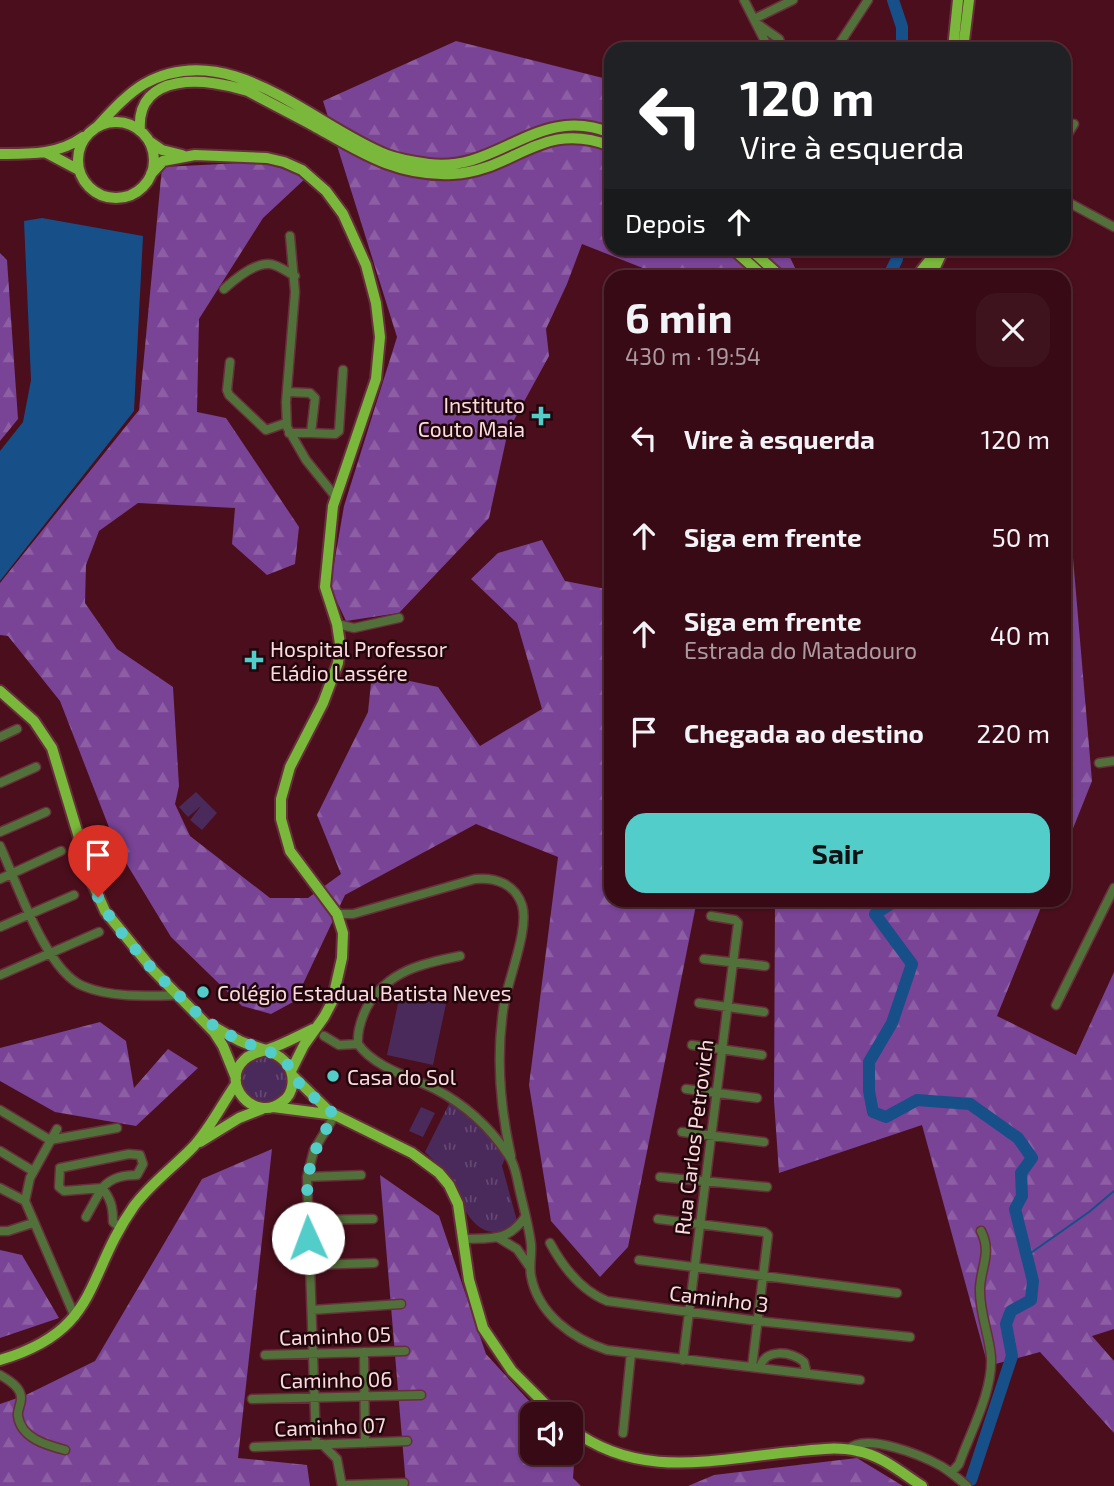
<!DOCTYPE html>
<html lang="pt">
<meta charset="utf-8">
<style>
body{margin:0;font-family:"Exo 2",sans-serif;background:#3f131e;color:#f1f3f6;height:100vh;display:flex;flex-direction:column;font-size:26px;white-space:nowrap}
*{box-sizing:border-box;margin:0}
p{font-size:23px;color:#ab9aa0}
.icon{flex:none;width:38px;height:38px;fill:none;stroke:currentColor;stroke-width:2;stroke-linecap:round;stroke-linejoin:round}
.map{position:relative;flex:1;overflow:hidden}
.sheet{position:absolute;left:604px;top:270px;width:467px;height:637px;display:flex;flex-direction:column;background:#380a15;border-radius:21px;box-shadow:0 2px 5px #0004,0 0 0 2px #522b34}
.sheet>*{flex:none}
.hud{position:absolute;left:604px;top:42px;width:467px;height:214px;border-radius:21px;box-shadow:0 2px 5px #0004,0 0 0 2px #522b34;background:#202124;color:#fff;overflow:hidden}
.controls{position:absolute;left:520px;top:1402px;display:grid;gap:14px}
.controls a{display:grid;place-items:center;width:63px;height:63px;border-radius:14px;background:#380a15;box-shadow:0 2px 5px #0004,0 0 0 2px #522b34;font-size:35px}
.pin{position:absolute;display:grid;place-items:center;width:60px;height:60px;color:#fff;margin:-72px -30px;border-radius:50% 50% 50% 0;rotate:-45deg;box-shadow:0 0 7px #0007}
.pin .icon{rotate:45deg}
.me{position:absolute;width:77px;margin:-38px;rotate:358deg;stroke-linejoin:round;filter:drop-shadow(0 0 5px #0008)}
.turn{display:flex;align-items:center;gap:24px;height:147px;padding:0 21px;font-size:32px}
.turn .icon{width:91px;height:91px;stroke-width:2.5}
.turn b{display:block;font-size:49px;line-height:60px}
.then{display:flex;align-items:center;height:66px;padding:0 21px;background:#0003;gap:14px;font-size:26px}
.round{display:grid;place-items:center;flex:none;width:74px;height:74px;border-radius:21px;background:#3f131e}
.headline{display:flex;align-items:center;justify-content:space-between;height:119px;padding:0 21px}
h1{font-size:42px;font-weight:700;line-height:52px}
.cta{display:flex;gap:14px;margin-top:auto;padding:14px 21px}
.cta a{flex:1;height:80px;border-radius:21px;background:#53cdca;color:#111;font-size:28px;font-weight:700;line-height:80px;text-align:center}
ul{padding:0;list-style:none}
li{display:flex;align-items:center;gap:21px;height:98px;padding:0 21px}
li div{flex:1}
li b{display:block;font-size:26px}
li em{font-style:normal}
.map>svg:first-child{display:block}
</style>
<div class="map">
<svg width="1114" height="1486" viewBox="0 0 1114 1486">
<defs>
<pattern id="forest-firs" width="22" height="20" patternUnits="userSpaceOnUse" patternTransform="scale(1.75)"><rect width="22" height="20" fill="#794396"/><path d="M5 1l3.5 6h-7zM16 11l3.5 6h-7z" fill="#8d5ea4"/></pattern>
<pattern id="park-tufts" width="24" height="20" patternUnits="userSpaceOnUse" patternTransform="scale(1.75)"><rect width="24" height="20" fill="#4a2a5b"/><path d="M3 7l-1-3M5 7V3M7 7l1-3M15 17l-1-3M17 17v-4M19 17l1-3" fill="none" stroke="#654872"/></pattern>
</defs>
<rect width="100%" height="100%" fill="#4b0e1c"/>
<!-- green -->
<path fill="#4a2a5b" d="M 196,792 L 217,813 L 202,830 L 190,820 L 201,806 L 188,817 L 179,807 Z
M 400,994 L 446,1004 L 433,1065 L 387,1055 Z
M 421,1107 L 435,1113 L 423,1137 L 409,1131 Z"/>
<!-- forest -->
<path fill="url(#forest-firs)" d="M 456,41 L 611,80 L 611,248 L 786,249 L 798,274 L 807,276 L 663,276 L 582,244 L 567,284 L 546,329 L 549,356 L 508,431 L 489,518 L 399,613 L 346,621 L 330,587 L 344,506 L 397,337 L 323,101 Z
M 262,162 L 307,177 L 263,218 L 199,319 L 197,412 L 226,418 L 299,527 L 295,564 L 267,575 L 232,544 L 235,508 L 138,503 L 99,531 L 86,565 L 85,603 L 117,649 L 173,687 L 179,786 L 175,804 L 190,836 L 270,898 L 308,898 L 341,874 L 317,815 L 368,712 L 372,673 L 438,687 L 480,746 L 542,709 L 517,623 L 471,579 L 498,553 L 542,540 L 565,581 L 611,590 L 611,900 L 697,900 L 628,1247 L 600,1277 L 551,1221 L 529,1085 L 558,857 L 476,824 L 345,895 L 295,1001 L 271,1014 L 242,1006 L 171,937 L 117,848 L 60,701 L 8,636 L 0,635 L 0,583 L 139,410 L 162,167 Z
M 0,253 L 7,260 L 18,419 L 0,441 Z
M 1064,452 L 1092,781 L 1064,851 Z
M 755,900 L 1044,900 L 997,1016 L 1076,1055 L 1114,972 L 1114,1329 L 1092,1336 L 1114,1361 L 1114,1433 L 1040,1352 L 988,1366 L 922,1125 L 779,1173 L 774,1101 L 775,903 Z
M 100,1022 L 126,1041 L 134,1088 L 168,1049 L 198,1068 L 136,1126 L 55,1112 L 0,1081 L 0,1048 Z
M 272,1149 L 238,1458 L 307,1465 L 310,1486 L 0,1486 L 0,1404 L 26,1395 L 95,1361 L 202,1179 Z
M 380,1175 L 439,1216 L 486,1354 L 541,1414 L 532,1414 L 532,1452 L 570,1452 L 571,1445 L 575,1450 L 573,1478 L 581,1486 L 406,1486 Z
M 0,1250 L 22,1255 L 59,1318 L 0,1338 Z
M 857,1458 L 903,1486 L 688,1486 L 714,1475 Z"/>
<!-- park -->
<path fill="url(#park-tufts)" d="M240 1079a24 24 0 1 1 48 0a24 24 0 1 1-48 0Z
M 450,1102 L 490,1136 L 505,1158 L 502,1166 L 517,1221 C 502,1236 485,1236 471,1219 C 464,1211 462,1198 457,1189 C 447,1175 437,1163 425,1152 Z"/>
<!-- water -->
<path fill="#174f88" d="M 42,218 L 143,236 L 134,411 L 0,581 L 0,451 L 23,422 L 31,380 L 24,221 Z"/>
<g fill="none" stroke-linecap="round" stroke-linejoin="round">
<!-- stream -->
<path stroke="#174f88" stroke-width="2" d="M 1025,1257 L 1089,1212 L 1114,1191"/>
<!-- river -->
<path stroke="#174f88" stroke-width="12" d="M 893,0 L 902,27 L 902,49
M 891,276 L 890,273 L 897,259 L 897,248
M 897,900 L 875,914 L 912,964 L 892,1023 L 869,1062 L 869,1091 L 873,1112 L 886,1117 L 917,1100 L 970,1104 L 1018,1138 L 1032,1158 L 1021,1173 L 1022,1196 L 1015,1209 L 1033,1281 L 1031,1300 L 1011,1311 L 1006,1324 L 1012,1356 L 971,1480"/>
<defs>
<path id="minor" d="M 744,0 L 769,49
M 754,19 L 793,0
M 759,25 L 779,39 L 781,44 L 778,49
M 836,49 L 868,0
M 1064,140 L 1074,124
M 1064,200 L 1114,227
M 290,236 L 295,292 L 286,402 L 287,427 L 306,460 L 335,496
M 224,289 C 235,279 254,263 269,264 C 277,264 287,272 295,276
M 230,362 L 227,390 L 229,395 L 266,430 L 286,423
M 287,392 L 310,393 L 315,398 L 311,433 L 289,433
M 311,433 L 335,434 L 339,431 L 343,370
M 337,624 L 354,628 L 399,618
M 0,737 L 17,729
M 1099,763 L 1114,761
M 0,783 L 36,767
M 0,832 L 46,812
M 0,846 C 17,883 46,971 83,986 C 111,998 149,996 178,995
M 0,879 L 61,851
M 337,914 L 353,914 L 475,879 C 496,877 515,884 522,905 C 530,930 506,983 503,1011 C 496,1061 500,1107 511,1156
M 0,927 L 74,895
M 704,959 L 765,966
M 0,975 L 99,932
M 699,1003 L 764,1012
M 1056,1005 L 1114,888
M 324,1036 L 339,1045 L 358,1044
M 358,1044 C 374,1067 410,1077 435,1089 C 466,1105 490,1127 509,1156 C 516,1166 517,1180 520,1192 C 524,1209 529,1227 531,1244 C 532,1255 529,1265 531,1276 C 538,1314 573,1339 607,1350 L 860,1380
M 358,1044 C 357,1030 361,1019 367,1007 C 387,971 423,963 460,956
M 692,1045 L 762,1055
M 686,1089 L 757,1098
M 0,1110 L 50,1140 L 117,1128
M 57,1129 L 30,1178 L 25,1201 L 75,1317
M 682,1132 L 764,1142
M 0,1151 L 33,1171
M 307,1177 L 361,1175
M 660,1177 L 767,1187
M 0,1188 L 25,1201
M 86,1217 L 102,1188 C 112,1177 124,1175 137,1175 L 143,1164 L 140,1155 L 129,1154 L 60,1168 L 59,1187 L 64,1191 L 102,1188 C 111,1199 113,1207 113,1222 L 121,1228
M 658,1219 L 764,1232 L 768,1235 L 752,1367
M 308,1220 L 373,1219
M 0,1231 L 8,1231 L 33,1223
M 499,1238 L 517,1249 L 529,1266
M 464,1239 C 491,1238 508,1242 525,1217
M 550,1243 C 563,1267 580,1290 607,1301 L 758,1321 L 910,1337
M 639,1260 L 897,1293
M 309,1265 L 374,1263
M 312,1310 L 401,1304
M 364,1352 L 365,1443
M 265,1355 L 405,1351
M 683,1360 L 738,923 L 735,920 L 711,916
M 760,1368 C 764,1348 792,1351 804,1362 L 807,1374
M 0,1375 C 9,1380 22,1388 21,1399 C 21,1405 17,1410 18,1416 C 21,1438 46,1445 65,1450
M 252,1399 L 421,1395
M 623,1433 L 631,1353
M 316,1444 L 307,1177 L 314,1150 L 335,1115
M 322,1444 L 337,1459 L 342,1486
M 254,1447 L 407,1441
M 849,1449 C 866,1432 923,1456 941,1466 C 951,1472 959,1479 967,1486
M 951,1473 L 959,1464 C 971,1431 993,1391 991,1357 C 989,1333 979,1312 980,1288 C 981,1266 992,1253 981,1231
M 342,1485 L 404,1483"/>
<path id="major" d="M 953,49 L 958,0
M 963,49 L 969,0
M78 160a38 38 0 1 1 76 0a38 38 0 1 1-76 0Z
M 97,127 C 111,112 127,94 144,84 C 230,36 313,126 387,155 C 400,160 415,162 429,164 C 499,173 537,103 611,133
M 140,131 C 135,70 209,78 248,91 C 270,103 292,114 314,126 C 360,152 397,177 453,174 C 517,170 541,119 611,146
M 149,141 L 162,150 L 182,155
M 47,153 L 79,170
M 0,154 C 30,154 58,155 83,137
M 151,174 L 163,161 L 195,155 L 267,158 L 284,162 L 302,170 L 326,191 L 343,214 L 366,265 L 376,303 L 380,337 L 376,379 L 333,506 L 325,587 L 337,624 L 340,644 L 338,663 L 323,703 L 290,767 L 281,799 L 281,819 L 290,851 L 337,914 L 343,933 L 342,958 L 332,1002 L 324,1017 L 304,1045 L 291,1071
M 732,248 L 763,276
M 749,248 L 780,276
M 917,276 L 929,261 L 934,248
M 931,276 L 944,248
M 0,691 L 34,721 L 52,748 L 93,884 L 105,911 L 153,970 L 214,1032 L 223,1046 L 236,1078
M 211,1025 C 221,1031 230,1036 240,1041 C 255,1048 277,1050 287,1064 C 296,1076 294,1094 282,1102 C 255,1123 219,1084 244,1060 C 251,1053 260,1052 269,1049 C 284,1044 298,1036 313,1029
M 293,1076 L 331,1113
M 273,1107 L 335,1115 L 412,1153 L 439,1173 L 449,1185 L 458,1204 L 469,1280 L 483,1328 L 512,1371 L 555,1414
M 200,1142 L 239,1118 L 262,1109
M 0,1360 C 101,1330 84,1277 134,1206 C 151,1183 174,1167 194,1146 C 211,1127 222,1104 236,1084
M 570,1428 C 639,1481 714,1459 792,1452 C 813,1450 836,1446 857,1451 C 881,1455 902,1473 922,1486"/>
</defs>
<!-- minor casing -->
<use href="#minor" stroke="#672f3b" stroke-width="11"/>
<!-- major casing -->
<use href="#major" stroke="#672f3b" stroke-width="14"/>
<!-- minor -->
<use href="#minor" stroke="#527039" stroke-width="8"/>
<!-- major -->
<use href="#major" stroke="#79b83b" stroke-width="10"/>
</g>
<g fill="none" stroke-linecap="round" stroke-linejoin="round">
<!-- route -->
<path stroke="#53cdca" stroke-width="12" stroke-dasharray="0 21.6" d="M 98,897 L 114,924 L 153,970 L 203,1019 L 238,1040 L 280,1056 L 287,1063 L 293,1076 L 305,1090 L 335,1115 C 302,1166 307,1180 308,1238"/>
</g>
<!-- markers -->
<g fill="#53cdca" stroke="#21070c" stroke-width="2.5">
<path d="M537.5 405.5h7v7h7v7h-7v7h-7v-7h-7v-7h7z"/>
<path d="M250.5 649.5h7v7h7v7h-7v7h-7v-7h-7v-7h7z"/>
<circle cx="203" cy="992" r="7"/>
<circle cx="333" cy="1076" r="7"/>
</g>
<g text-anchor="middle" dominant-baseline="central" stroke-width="5" stroke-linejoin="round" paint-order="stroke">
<!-- poi labels -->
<g font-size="21" fill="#fbdbde" stroke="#21070c" text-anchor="start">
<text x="525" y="404" text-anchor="end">Instituto<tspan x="525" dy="24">Couto Maia</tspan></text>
<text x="270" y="648">Hospital Professor<tspan x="270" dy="24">Eládio Lassére</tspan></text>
<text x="217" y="992">Colégio Estadual Batista Neves</text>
<text x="347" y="1076">Casa do Sol</text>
</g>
<!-- street labels -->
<g font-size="21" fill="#fbdbde" stroke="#21070c">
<text transform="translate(693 1137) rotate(-83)">Rua Carlos Petrovich</text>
<text transform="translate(719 1298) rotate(7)">Caminho 3</text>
<text transform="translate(335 1335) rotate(-2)">Caminho 05</text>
<text transform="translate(336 1379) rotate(-1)">Caminho 06</text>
<text transform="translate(330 1426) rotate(-2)">Caminho 07</text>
</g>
</g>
</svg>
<div class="controls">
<a><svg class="icon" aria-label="sound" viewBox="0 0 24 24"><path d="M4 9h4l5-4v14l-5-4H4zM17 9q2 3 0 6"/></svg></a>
</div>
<div class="pin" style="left:98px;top:897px;background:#d93025"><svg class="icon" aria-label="arrive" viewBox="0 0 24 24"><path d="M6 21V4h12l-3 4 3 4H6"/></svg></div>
<svg class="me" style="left:308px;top:1238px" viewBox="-20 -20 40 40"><circle r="19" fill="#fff"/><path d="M0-13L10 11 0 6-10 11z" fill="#53cdca"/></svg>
<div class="hud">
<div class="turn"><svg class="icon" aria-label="left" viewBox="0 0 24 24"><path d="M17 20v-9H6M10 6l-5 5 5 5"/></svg><div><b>120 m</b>Vire à esquerda</div></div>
<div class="then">Depois<svg class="icon" aria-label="ahead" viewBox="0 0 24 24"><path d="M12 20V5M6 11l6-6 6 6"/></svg></div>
</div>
<section class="sheet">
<div class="headline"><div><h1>6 min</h1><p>430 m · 19:54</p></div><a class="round"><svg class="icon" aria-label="close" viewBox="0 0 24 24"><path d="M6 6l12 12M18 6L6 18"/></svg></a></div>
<ul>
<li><svg class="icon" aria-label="left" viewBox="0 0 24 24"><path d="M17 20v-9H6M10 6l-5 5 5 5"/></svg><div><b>Vire à esquerda</b></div><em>120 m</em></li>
<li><svg class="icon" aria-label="ahead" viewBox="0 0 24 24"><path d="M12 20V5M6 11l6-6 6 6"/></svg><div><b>Siga em frente</b></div><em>50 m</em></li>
<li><svg class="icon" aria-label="ahead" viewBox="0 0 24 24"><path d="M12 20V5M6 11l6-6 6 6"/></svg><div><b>Siga em frente</b><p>Estrada do Matadouro</p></div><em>40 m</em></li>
<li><svg class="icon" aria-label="arrive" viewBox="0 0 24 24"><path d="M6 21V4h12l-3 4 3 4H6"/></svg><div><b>Chegada ao destino</b></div><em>220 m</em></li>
</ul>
<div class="cta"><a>Sair</a></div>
</section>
</div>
